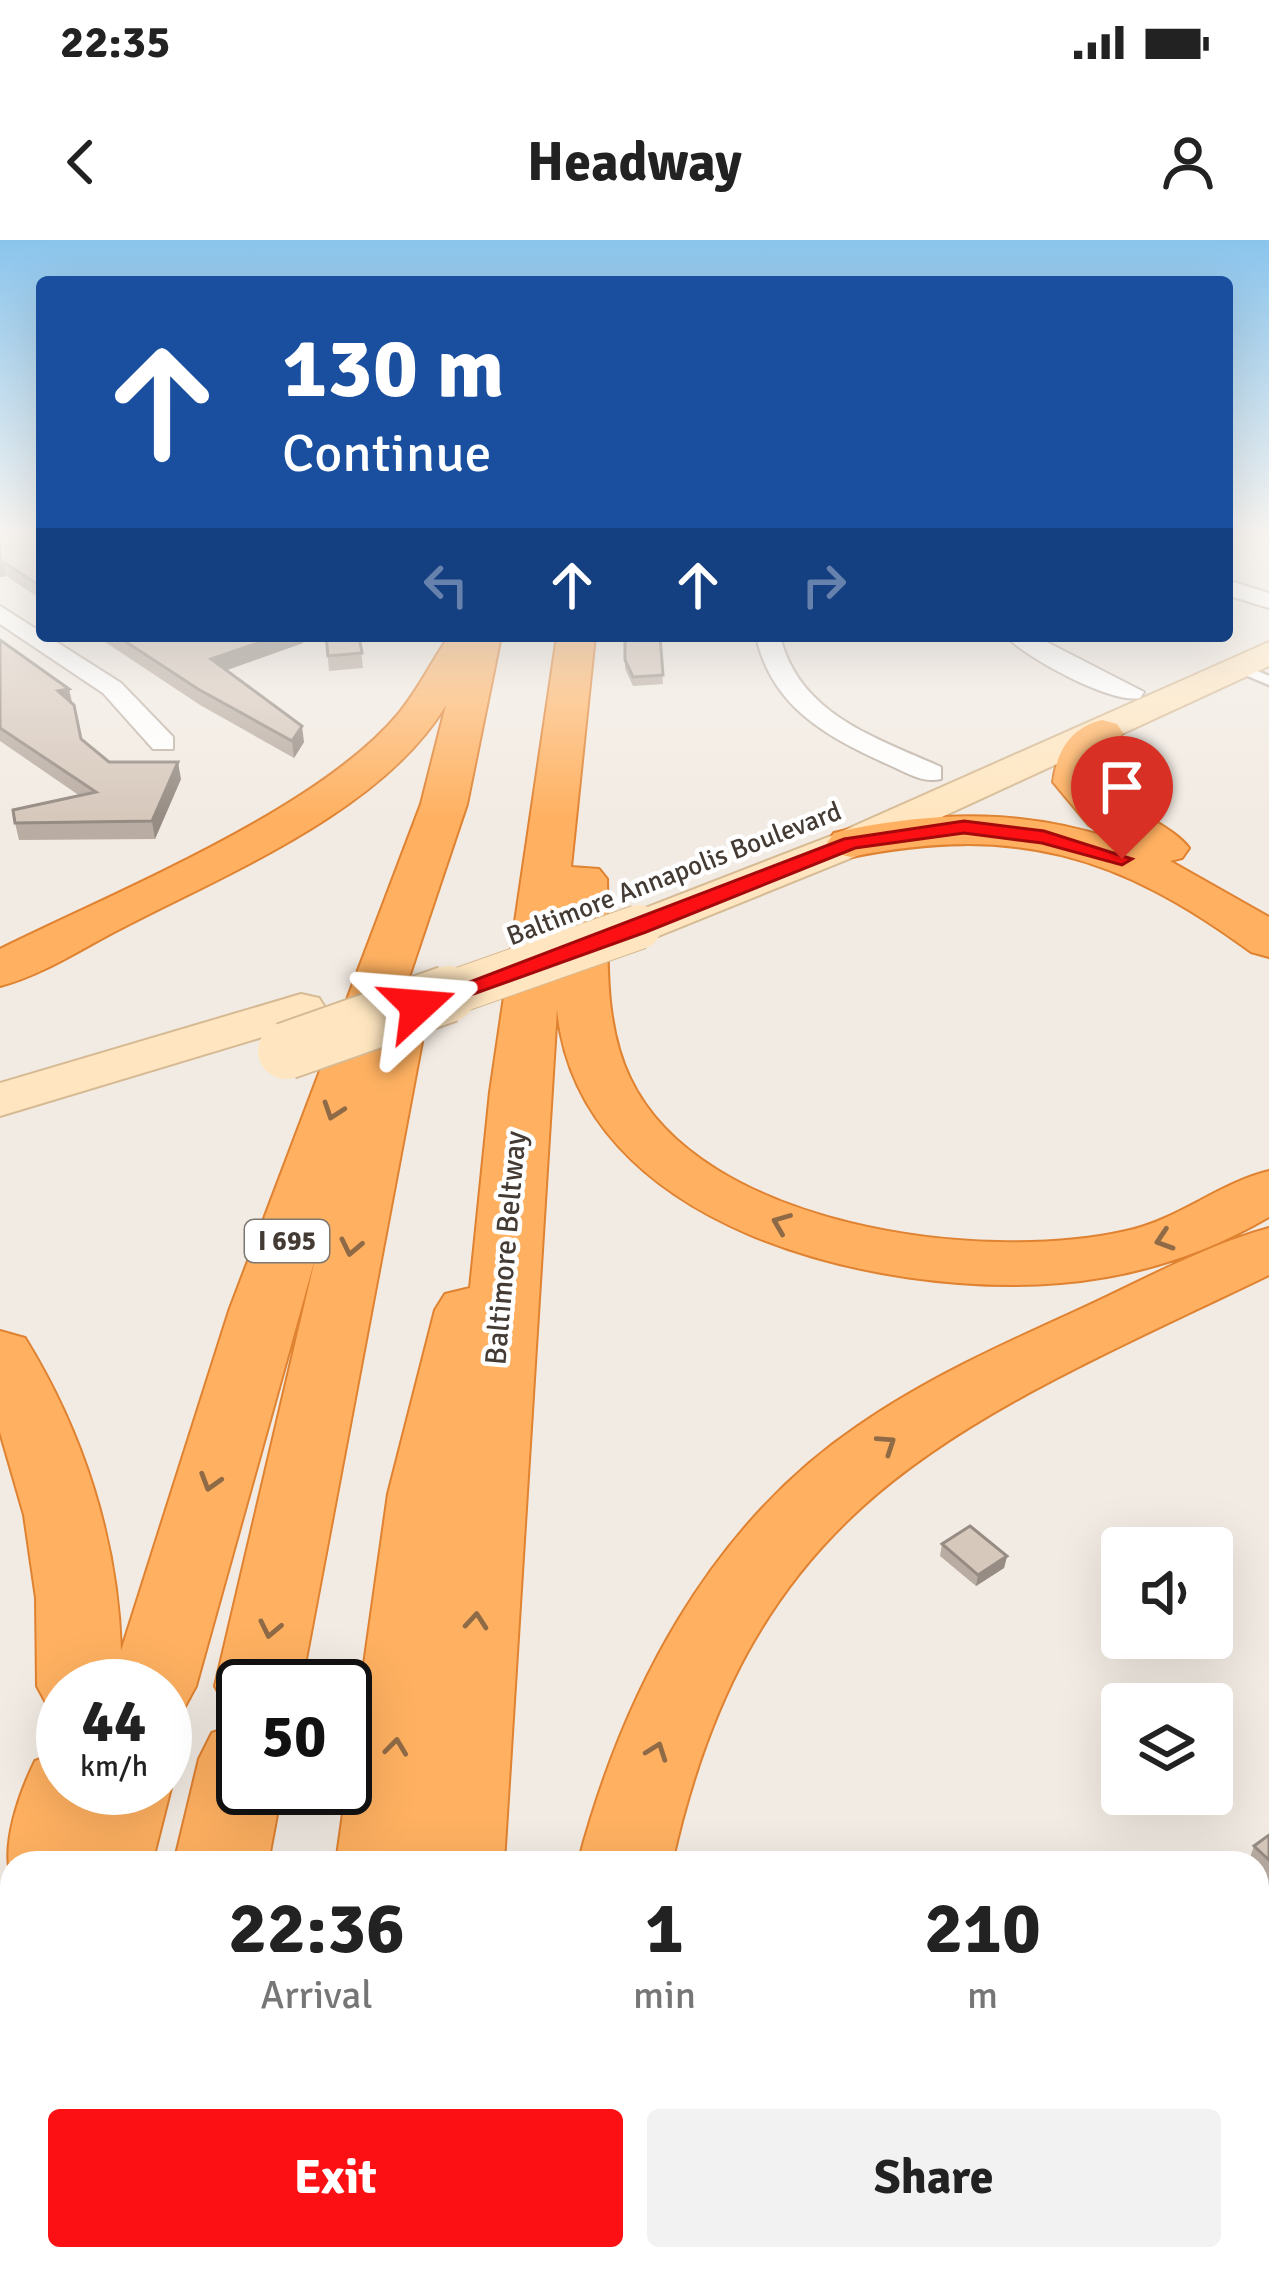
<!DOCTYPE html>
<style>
body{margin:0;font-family:Signika,sans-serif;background:#f2f2f2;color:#222;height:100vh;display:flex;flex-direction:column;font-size:45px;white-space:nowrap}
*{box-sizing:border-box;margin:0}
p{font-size:39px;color:#767676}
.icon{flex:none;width:66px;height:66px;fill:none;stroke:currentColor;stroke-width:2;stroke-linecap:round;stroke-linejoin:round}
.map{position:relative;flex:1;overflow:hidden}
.details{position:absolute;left:0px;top:1611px;width:1269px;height:420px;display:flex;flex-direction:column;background:#fff;border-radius:36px 36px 0 0;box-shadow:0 12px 48px #0002}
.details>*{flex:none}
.guide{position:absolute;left:36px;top:36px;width:1197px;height:366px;border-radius:12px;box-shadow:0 12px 48px #0002;background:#1a4fa0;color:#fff;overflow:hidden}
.tools{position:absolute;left:1101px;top:1287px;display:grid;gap:24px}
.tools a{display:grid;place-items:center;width:132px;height:132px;border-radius:12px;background:#fff;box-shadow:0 12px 48px #0002;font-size:60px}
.speed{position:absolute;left:36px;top:1419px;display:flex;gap:24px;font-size:60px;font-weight:700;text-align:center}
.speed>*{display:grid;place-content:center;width:156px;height:156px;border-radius:50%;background:#fff;box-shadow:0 12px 48px #0002;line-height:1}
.speed small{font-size:30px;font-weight:400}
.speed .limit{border:6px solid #111;border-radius:18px;background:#fff;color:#111}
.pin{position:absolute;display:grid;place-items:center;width:102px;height:102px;color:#fff;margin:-123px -51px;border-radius:50% 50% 50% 0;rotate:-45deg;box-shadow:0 0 12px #0007}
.pin .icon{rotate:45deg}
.me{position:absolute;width:132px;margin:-66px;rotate:71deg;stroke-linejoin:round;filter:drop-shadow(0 0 9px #0008)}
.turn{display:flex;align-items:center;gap:42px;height:252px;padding:0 48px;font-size:54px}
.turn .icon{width:156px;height:156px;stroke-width:2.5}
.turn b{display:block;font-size:84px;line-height:102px}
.lanes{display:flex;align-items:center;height:114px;padding:0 48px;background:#0003;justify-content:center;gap:60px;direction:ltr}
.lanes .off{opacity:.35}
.eta{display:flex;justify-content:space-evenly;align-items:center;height:204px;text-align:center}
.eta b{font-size:72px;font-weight:700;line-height:84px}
.button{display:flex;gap:24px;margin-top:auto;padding:24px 48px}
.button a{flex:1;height:138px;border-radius:12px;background:#fc1013;color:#fff;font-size:48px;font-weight:700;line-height:138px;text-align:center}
.button a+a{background:#f2f2f2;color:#222}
.status{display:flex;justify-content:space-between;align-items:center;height:84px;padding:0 60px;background:#fff;direction:ltr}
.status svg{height:33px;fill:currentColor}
header{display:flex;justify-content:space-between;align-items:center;height:156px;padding:0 48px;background:#fff;font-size:54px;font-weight:700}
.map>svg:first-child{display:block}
</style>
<div class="status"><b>22:35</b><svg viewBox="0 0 49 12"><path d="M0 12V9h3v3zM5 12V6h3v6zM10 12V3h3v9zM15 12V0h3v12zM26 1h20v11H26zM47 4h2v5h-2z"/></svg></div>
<header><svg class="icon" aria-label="back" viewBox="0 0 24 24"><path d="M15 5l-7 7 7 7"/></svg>Headway<svg class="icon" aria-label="person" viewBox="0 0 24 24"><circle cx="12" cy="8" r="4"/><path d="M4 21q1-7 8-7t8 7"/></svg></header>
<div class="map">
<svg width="1269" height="2031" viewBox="0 0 1269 2031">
<rect width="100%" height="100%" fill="#f2ebe3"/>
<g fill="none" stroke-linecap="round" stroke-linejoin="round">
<defs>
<path id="lane" d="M 1236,425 L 1244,425 L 1269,436 L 1269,445 L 1236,431 Z"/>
<path id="street" d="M 1227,340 L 1269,353 L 1269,368 L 1227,355 Z
M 0,366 L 121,443 L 173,497 L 173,509 L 153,509 L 103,453 L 0,384 Z
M 756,396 L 780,396 C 799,474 874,497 941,527 L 941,539 C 922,544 904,531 887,524 C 825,496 771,466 756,396 Z
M 1006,396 L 1035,396 L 1144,452 L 1140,458 C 1111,464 1026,418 1006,396 Z
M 1269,1902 L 1269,1976 L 1257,1981 L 1257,1907 Z
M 1135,2019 L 1213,2019 L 1208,2031 L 1130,2031 Z"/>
<path id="secondary" d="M 1269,402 L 1269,426 L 866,612 L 656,697 L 622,697 L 616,687 L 622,677 L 836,594 Z
M 301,754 L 319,758 L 326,769 L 319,780 L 0,876 L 0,843 Z"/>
<path id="highway" d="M 449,396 L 501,396 L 467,564 L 393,785 L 414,790 L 422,802 L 301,1446 L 243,1446 L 243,1476 L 228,1470 L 215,1446 L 316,1015 L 196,1446 L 183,1470 L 165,1477 L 165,1446 L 63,1446 L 63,1475 L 50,1470 L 37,1446 L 36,1358 L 24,1275 L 0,1192 L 0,1091 L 25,1098 C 83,1192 118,1300 121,1411 L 229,1071 L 421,564 L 446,465 C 383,570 230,632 124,687 C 84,707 43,735 0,746 L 0,709 C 115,652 319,570 399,473 C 418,450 432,421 449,396 Z
M 557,396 L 595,396 L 571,627 L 599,629 L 607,639 C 609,704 601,778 630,838 C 701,988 983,1024 1126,991 C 1178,980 1219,943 1269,931 L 1269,977 C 1206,1014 1134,1037 1061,1043 C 879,1058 578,989 557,769 L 504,1623 L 336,1623 L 388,1254 L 435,1070 L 445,1054 L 470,1048 L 490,852 Z
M 1102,480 L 1117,484 L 1123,493 L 1100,519 L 1098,540 C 1124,568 1173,586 1189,608 L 1182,618 L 1170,621 L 1269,677 L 1269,717 L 1251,712 C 1118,614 1014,584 851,617 L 834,613 L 827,603 L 834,593 L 851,589 C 943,571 1026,570 1116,600 L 1089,585 L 1053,542 C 1057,511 1070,488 1102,480 Z
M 1269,988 L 1269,1035 C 961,1184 753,1255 672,1623 L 578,1623 C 623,1453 709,1287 858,1186 C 926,1139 1001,1105 1076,1071 C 1138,1043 1203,1006 1269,988 Z
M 243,1482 L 243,1548 L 282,1548 L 268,1623 L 174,1623 L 199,1519 L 212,1493 Z
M 63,1511 L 63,1548 L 165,1548 L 165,1536 L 171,1548 L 152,1623 L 12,1623 L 12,1639 C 0,1606 20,1552 35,1521 Z
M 12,1746 L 12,1900 L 0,1905 L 0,1750 Z
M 12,1936 L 12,2019 L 61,2019 L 59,2031 L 0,2031 L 0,1941 Z
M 89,2019 L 199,2019 L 197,2031 L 85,2031 Z
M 281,2019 L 480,2019 L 480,2031 L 279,2031 Z
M 542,2019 L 652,2019 L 652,2031 L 540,2031 Z"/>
</defs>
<!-- lane casing -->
<use href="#lane" stroke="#c0b4a9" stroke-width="5"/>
<!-- street casing -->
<use href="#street" stroke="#c0b4a9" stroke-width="4"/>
<!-- secondary casing -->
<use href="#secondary" stroke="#d6ba94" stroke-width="4"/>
<!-- highway casing -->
<use href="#highway" stroke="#df8231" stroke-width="4"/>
<!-- lane -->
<use href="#lane" fill="#fff" fill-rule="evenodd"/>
<!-- street -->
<use href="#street" fill="#fff" fill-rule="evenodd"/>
<!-- secondary -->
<use href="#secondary" fill="#ffe6c0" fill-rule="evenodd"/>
<!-- highway -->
<use href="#highway" fill="#ffb161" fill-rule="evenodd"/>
<defs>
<path id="secondary-bridge-far1" d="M 440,757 L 639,687"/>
<path id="secondary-bridge" d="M 286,811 L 448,754"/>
</defs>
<!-- secondary-bridge-far1 casing -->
<use href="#secondary-bridge-far1" stroke="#d6ba94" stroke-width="46" stroke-linecap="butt"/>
<!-- secondary-bridge casing -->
<use href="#secondary-bridge" stroke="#d6ba94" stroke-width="60" stroke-linecap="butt"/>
<!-- secondary-bridge-far1 -->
<use href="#secondary-bridge-far1" stroke="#ffe6c0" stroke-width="44"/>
<!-- secondary-bridge -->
<use href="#secondary-bridge" stroke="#ffe6c0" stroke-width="56"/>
</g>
<!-- wall -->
<path fill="#b9aca2" d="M 0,292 L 42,292 L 42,360 L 6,336 L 0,337 Z
M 96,396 L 302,396 L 303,403 L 226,430 L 304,502 L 294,518 L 200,465 Z
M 326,396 L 374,396 L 360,402 L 363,428 L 329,431 Z
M 625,396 L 660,396 L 663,444 L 633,446 L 625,429 Z
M 0,400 L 69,449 L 81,499 L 109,522 L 181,539 L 155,599 L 19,600 L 15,583 L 80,556 L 0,501 Z
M 942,1304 L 1007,1316 L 1004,1328 L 976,1346 L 940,1316 Z
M 1269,1595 L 1269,1651 L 1257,1639 L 1257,1623 L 1248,1623 L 1254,1606 Z"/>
<!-- shaded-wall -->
<path fill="#968c84" d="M 0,322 L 3,322 L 6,336 L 0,337 Z
M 278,396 L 302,396 L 303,403 L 213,435 L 211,419 Z
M 69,449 L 72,465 L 58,451 Z
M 302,486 L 304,502 L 294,518 L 292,501 Z
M 178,522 L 181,539 L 155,599 L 152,581 Z
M 1007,1316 L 1004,1328 L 976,1346 L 978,1335 Z"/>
<!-- building -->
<path fill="#d7c8bc" stroke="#968c84" stroke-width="3" d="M 0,292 L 42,292 L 42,347 L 3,322 L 0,322 Z
M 117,396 L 278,396 L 211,419 L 302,486 L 292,501 L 198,449 Z
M 326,396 L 359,396 L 362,413 L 328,416 Z
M 625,396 L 660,396 L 663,435 L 633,437 L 625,420 Z
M 0,400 L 69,449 L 58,451 L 74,465 L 81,499 L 109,522 L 178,522 L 152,581 L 15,583 L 13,570 L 96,552 L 0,488 Z
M 970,1286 L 1007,1316 L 978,1335 L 942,1304 Z
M 1269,1595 L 1269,1620 L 1254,1606 Z
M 1257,1705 L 1265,1712 L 1257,1718 Z"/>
<!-- one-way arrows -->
<defs><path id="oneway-chevron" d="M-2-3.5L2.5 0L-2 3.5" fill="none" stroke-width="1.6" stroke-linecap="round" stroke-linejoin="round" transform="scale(3)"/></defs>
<g stroke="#8f6a46">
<use href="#oneway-chevron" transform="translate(333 871) rotate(109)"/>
<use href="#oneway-chevron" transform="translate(781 983) rotate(-158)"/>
<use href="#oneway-chevron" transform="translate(1164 1000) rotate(162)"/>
<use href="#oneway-chevron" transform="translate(351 1007) rotate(102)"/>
<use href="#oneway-chevron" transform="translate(887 1204) rotate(-34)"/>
<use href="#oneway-chevron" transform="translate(210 1242) rotate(107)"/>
<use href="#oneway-chevron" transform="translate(476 1381) rotate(-85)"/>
<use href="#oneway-chevron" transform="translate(270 1389) rotate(102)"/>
<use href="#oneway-chevron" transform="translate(396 1507) rotate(-83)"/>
<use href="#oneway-chevron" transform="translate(657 1511) rotate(-70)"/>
</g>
<!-- sky -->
<linearGradient id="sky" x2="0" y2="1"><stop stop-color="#8ac4ec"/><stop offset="0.51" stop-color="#f9f6f2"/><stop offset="1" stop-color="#f9f6f2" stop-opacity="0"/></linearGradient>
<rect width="1269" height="577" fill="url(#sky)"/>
<!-- route -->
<path fill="#fc1013" stroke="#a40a0c" stroke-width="3" d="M 964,581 L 1044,591 L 1132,619 L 1122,625 L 1042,603 L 964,593 L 855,608 L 646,692 L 426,771 L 407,766 L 844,599 Z"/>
<g text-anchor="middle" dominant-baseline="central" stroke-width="9" stroke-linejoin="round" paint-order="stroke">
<!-- far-street labels -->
<g font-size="27" fill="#443b34" stroke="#fff">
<text transform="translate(674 634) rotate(-21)">Baltimore Annapolis Boulevard</text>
</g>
<!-- shield labels -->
<rect fill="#fff" stroke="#7c7671" stroke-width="3" x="245" y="980" width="84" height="42" rx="9"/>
<g font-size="27" font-weight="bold" fill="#443b34">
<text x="287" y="1001">I 695</text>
</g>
<!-- street labels -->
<g font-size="30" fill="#443b34" stroke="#fff">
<text transform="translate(506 1008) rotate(-85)">Baltimore Beltway</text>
</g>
</g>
</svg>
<div class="tools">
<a><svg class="icon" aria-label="sound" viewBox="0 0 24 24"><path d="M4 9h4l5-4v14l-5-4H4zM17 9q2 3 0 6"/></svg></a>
<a><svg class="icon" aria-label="layers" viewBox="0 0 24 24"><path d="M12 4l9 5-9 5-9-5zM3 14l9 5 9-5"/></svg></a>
</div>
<div class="speed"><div>44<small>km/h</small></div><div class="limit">50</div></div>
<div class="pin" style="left:1122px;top:619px;background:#d93025"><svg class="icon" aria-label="arrive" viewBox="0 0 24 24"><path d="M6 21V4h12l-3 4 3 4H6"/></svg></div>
<svg class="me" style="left:418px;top:766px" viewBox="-20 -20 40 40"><path d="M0-17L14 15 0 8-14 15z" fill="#fc1013" stroke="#fff" stroke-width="4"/></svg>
<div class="guide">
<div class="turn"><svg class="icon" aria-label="ahead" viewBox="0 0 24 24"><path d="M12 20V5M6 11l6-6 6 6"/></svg><div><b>130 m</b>Continue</div></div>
<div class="lanes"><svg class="icon off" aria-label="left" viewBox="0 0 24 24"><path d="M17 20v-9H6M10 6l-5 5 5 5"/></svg><svg class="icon" aria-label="ahead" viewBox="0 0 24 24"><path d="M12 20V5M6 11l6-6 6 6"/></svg><svg class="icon" aria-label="ahead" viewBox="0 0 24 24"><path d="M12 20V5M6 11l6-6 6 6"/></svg><svg class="icon off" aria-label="right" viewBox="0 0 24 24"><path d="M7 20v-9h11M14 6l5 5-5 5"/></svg></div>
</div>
<section class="details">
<div class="eta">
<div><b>22:36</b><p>Arrival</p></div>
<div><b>1</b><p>min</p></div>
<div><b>210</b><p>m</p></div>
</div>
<div class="button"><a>Exit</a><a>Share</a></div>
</section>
</div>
